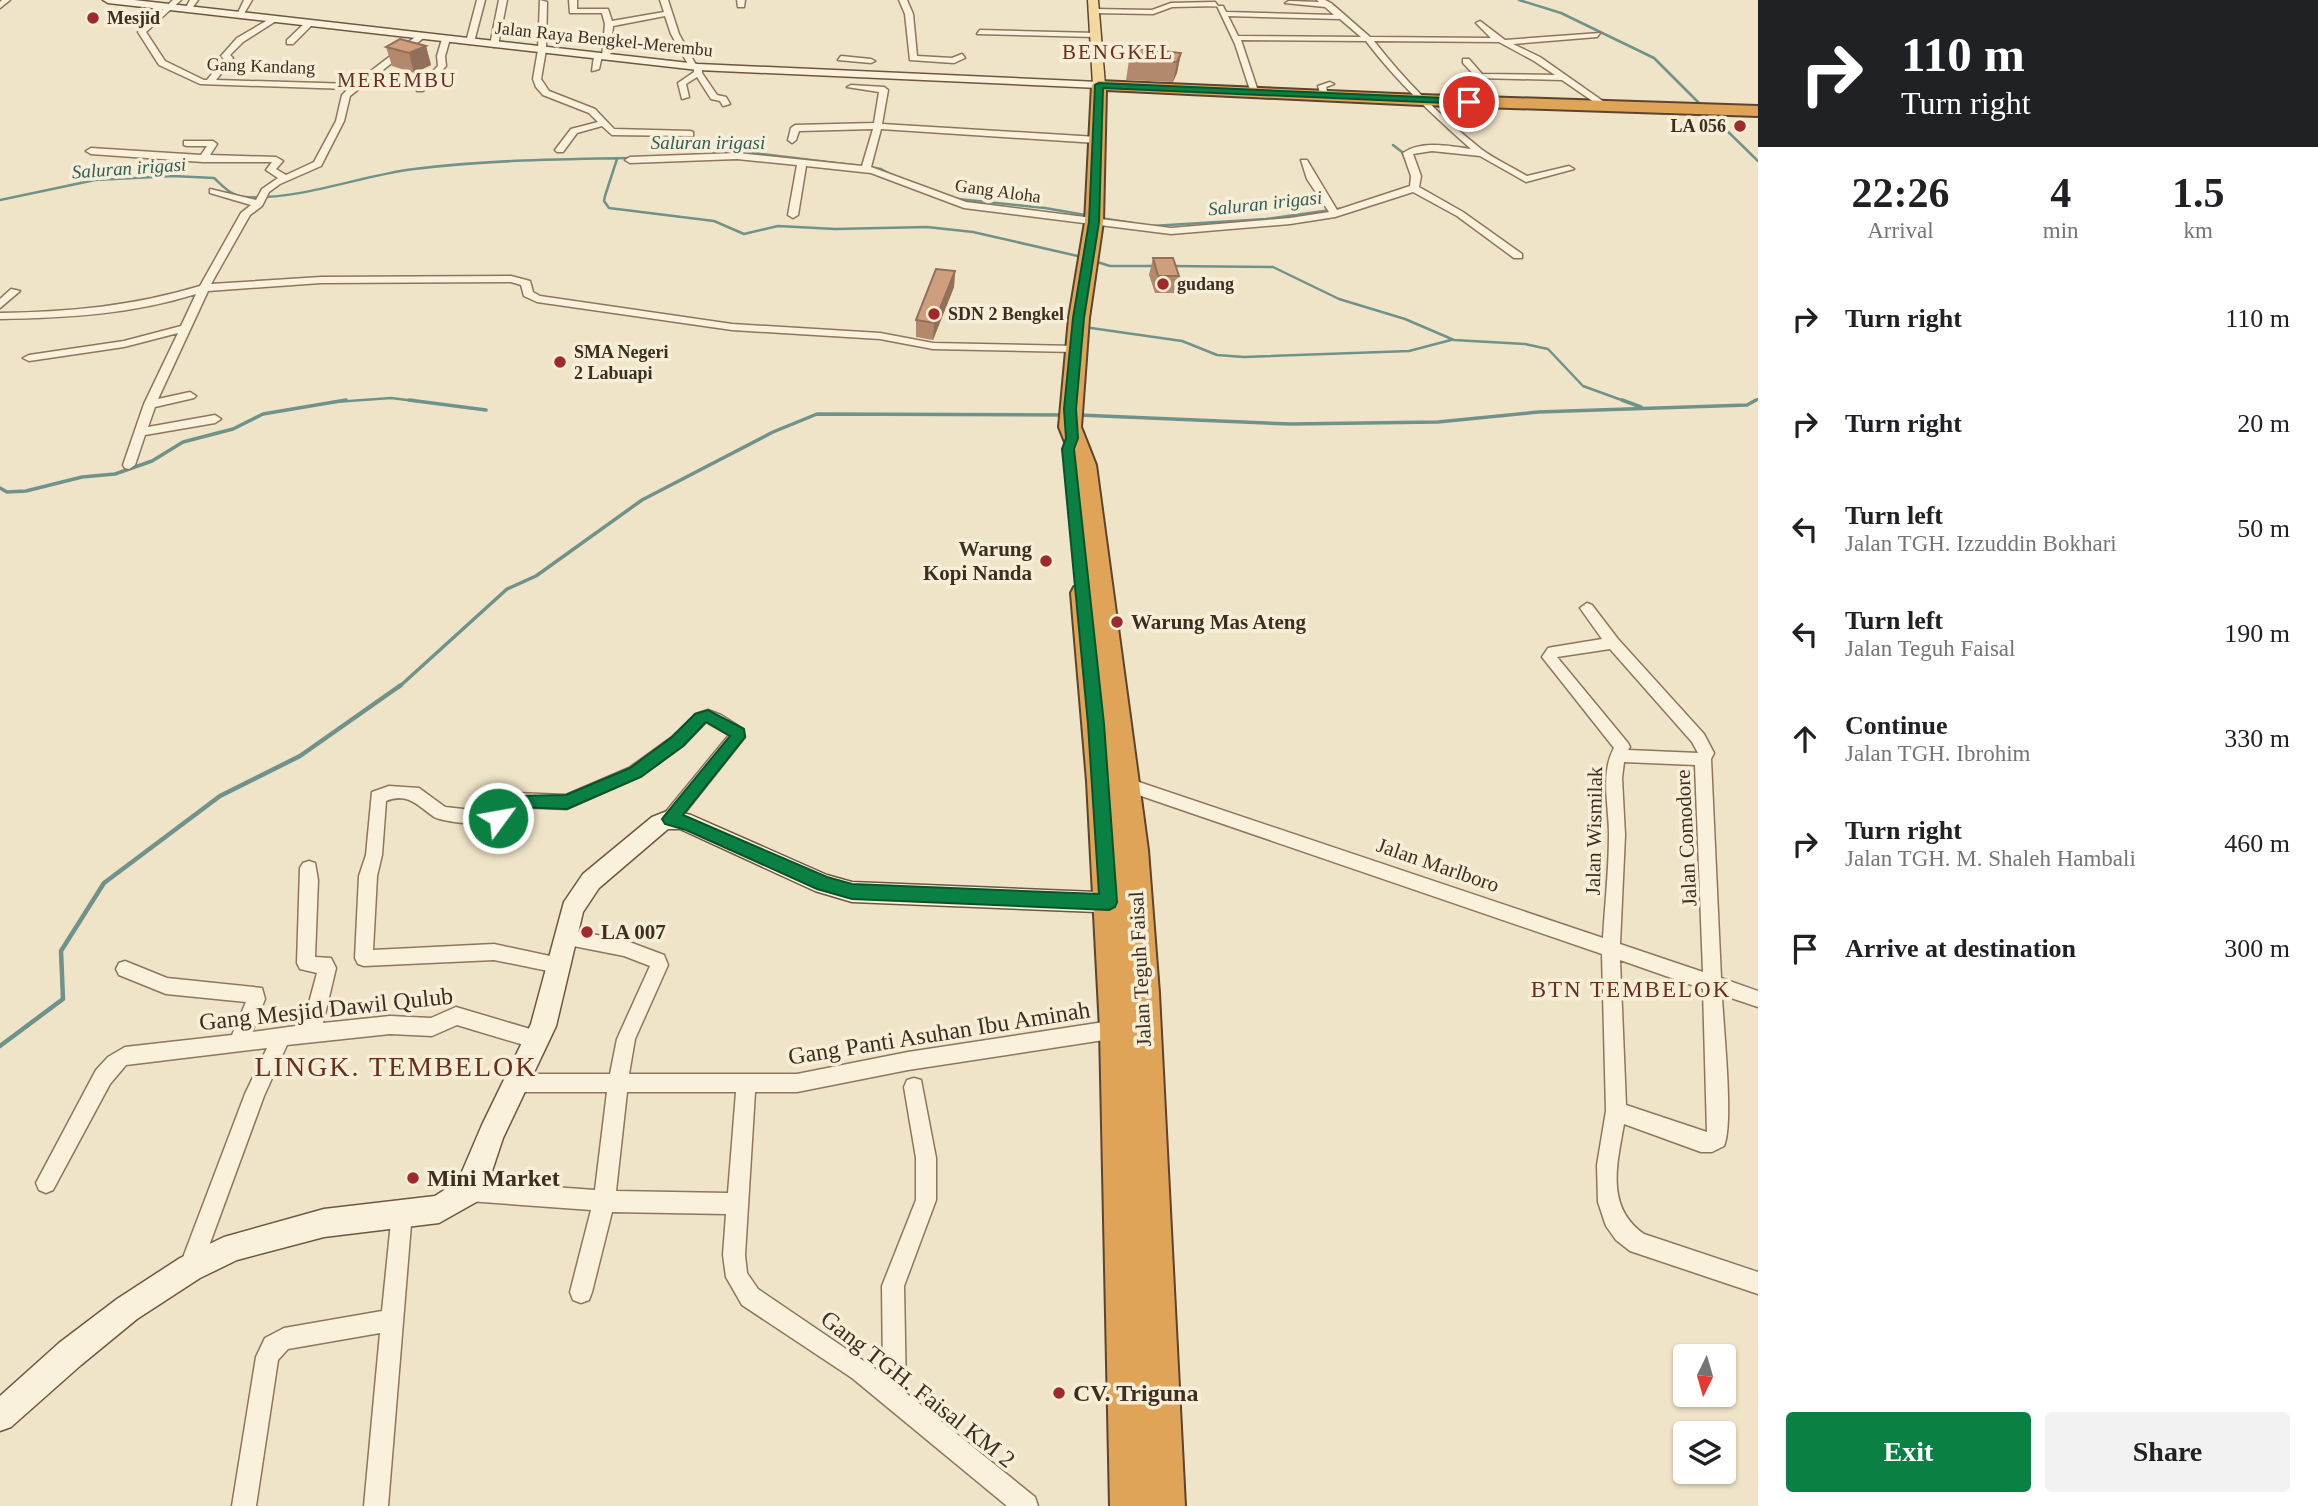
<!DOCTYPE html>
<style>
body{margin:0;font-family:"Times New Roman",serif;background:#f2f2f2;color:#202124;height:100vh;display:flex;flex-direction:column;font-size:26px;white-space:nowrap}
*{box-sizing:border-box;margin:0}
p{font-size:23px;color:#757577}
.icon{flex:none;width:38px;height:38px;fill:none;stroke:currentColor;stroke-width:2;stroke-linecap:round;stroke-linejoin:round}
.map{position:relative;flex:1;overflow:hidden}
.details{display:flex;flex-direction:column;background:#fff;width:560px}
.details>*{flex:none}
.guide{background:#202124;color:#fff;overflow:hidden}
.needle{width:46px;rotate:185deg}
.tools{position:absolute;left:1673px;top:1344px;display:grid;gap:14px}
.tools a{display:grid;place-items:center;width:63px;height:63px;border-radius:7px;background:#fff;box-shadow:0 2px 5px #0004;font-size:35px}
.pin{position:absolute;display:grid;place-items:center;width:60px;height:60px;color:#fff;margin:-30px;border:4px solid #fff;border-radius:50%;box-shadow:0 2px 7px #0007}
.me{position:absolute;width:77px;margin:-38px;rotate:58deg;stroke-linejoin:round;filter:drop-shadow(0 0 5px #0008)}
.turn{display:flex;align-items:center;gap:24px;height:147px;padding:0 28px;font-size:32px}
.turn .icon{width:91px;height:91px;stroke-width:2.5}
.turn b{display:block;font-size:49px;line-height:60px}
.eta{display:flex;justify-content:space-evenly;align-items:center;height:119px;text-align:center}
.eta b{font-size:42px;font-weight:700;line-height:49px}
.primary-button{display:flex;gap:14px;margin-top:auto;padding:14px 28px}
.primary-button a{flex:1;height:80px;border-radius:7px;background:#0b8043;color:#fff;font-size:28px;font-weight:700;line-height:80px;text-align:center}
.primary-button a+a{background:#f2f2f2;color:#202124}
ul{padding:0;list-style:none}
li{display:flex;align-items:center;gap:21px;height:105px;padding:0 28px}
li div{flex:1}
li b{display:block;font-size:26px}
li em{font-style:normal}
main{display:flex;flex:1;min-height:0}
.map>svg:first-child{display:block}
</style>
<main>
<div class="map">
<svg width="1758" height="1506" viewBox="0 0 1758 1506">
<rect width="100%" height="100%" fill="#f0e4c8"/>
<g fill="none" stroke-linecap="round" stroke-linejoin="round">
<!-- stream-far2 -->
<path stroke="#6f938a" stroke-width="2.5" d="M 1519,0 L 1561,13 L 1654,58 L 1702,106
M 1711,115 L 1758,161
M 1393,145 L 1402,152 L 1408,166
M 692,155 L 745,152 L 861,166
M 617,159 L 605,196 L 604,201 L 609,208 L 714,221 L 744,234 L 778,226 L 835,229 L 927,227 L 973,232 L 1082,257
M 869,167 L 881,169 L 894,176
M 958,199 L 1045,208 L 1091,216
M 0,200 L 95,180 L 173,176 L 214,178 C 224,187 231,196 245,197 C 302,200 358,176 414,169 C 487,160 561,159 634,158
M 1100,218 L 1133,223
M 1152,226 L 1266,219 L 1345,208
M 1094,261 L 1110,266 L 1155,266
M 1170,266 L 1273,267 L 1339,299 L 1405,319 L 1454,340 L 1525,344 L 1548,349 L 1583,386 L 1627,402
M 1091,328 L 1182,341 L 1217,355 L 1244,357 L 1409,351 L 1451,340
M 335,402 L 391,398 L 423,402
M 1753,402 L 1758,399"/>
<!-- stream-far1 -->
<path stroke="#6f938a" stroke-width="3.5" d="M 409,400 L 486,410
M 1622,400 L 1641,407
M 1079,415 L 1290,424 L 1438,422 L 1538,412 L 1747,405 L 1756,400
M 0,488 L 7,492 L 26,491 L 82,477 L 115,474 L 152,461 L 183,442 L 233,429 L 263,414 L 346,400
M 399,687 L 507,589 L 536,576 L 642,500 L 773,432 L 817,414 L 1063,415"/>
<!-- stream -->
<path stroke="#6f938a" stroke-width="4.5" d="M 0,1046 L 63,999 L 61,951 L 104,883 L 220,796 L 300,756 L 401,685"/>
<defs>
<path id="street" d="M 2,0 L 10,0 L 0,8 L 0,2 Z
M 173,0 L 181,0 L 146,32 L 165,61 L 204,80 L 207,80 L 224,59 L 221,56 L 237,38 L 273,17 L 276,21 L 243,42 L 230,55 L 233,58 L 216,80 L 354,84 L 419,34 L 426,36 L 350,96 L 344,121 L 321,166 L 280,184 L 269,192 L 262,206 L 250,215 L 211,284 L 321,277 L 511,276 L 530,281 L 533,292 L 540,296 L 732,324 L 880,333 L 933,343 L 1075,346 L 1081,349 L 1075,352 L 933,349 L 880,339 L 732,330 L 537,302 L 524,296 L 521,285 L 511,282 L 321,283 L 208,291 L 158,399 L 190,392 L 196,396 L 194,398 L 155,407 L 148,427 L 215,415 L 221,419 L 215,423 L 145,435 L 135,465 L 129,469 L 125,468 L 123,465 L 144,404 L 178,333 L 124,347 L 29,361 L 23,358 L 29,355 L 124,341 L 181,326 L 196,294 C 132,314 67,318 0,319 L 0,313 C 69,312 134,306 200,286 L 241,213 L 251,205 L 210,193 L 210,189 L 256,200 L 262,189 L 278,178 L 266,170 L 272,162 L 203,162 L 91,154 L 86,151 L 91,148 L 201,155 L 207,146 L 187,146 L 184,145 L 184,141 L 213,141 L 217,144 L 210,155 L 276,157 L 283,161 L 276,169 L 286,175 L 314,162 L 336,121 L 342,95 L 348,89 L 200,84 L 159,65 L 138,32 Z
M 190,0 L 198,0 L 190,11 L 184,11 Z
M 244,0 L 252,0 L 242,17 L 236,17 Z
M 477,0 L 485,0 L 474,42 L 470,44 L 466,42 Z
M 499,0 L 507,0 L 498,45 L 494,47 L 490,45 Z
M 540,0 L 547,2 L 546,50 L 541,79 L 549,91 L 595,109 L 614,129 L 690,131 L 693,132 L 693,136 L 612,135 L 602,126 L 577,133 L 563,152 L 557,152 L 555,150 L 571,129 L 598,122 L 589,113 L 543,95 L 536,87 L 533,79 L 538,50 Z
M 569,0 L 577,0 L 577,9 L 608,9 L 612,21 L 664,12 L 660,0 L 668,0 L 679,34 L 696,65 L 702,67 L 702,73 L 717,95 L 726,97 L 730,104 L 723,106 L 720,101 L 711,99 L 697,77 L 686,84 L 689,97 L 682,99 L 678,83 L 694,72 L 694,68 L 689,66 L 671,34 L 665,16 L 613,26 L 610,57 L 606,59 L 602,57 L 605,24 L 602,13 L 570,13 Z
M 737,0 L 745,0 L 744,7 L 738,7 Z
M 899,0 L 907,0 L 913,14 L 917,56 L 952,58 L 962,54 L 965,58 L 954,63 L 910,60 L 905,14 Z
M 1317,0 L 1325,0 L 1331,3 L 1370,37 L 1491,38 L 1476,23 L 1480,21 L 1505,40 L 1600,33 L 1597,37 L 1513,44 L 1540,57 L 1607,104 L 1608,106 L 1604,109 L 1562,80 L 1477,78 L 1463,63 L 1463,59 L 1469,59 L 1482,74 L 1555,75 L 1534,61 L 1499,42 L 1374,41 C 1405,81 1441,117 1481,149 C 1494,159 1512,167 1527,176 L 1569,166 L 1574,169 L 1526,182 L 1480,156 L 1432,151 L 1413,154 L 1421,176 L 1419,187 L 1463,212 L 1522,254 L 1522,258 L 1514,258 L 1457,216 L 1413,192 L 1335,217 L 1290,224 L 1171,234 L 964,208 L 871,173 L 806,166 L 798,215 L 793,218 L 788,215 L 797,165 L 737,159 L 630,163 L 625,160 L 630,157 L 737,153 L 862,166 L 873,129 L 799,131 L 796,140 L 792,143 L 788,140 L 791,128 L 795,125 L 874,123 L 879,92 L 847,87 L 851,85 L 884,87 L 888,90 L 882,124 L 1097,137 L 1101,140 L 1097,143 L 881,129 L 871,167 L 966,202 L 1171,228 L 1290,218 L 1329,212 L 1307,179 L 1301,160 L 1307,160 L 1337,210 L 1410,186 L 1411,176 L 1403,153 C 1421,140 1450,146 1471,149 C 1433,115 1397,82 1366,41 L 1241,40 L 1258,91 L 1251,93 L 1235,44 L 1217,6 L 1223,6 L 1226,12 L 1334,15 L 1325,7 L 1285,3 L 1289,1 L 1319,2 ZM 1228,16 L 1340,19 L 1361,37 L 1238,36 Z
M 1215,2 L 1218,6 L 1172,7 L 1153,14 L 1093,13 L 1089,11 L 1093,9 L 1152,10 L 1171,3 Z
M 307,21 L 314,23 L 293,44 L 287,44 L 287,40 Z
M 980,30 L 1095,33 L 1099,35 L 1095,37 L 977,34 Z
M 446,37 L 450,39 L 445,56 L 446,66 L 423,91 L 417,91 L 417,87 L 438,66 L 437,56 L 442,39 Z
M 598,54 L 602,56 L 599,69 L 592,71 L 594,56 Z
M 841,56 L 871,59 L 875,61 L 871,63 L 838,60 Z
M 1330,82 L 1334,84 L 1326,87 L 1328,95 L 1321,97 L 1318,86 Z
M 11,289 L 20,291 L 0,308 L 0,299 Z
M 1587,603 L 1592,605 L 1618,639 L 1704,734 L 1714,753 L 1711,759 L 1721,978 L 1758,991 L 1758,1007 L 1722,995 C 1723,1026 1734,1123 1724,1146 L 1712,1152 L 1701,1152 L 1624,1124 C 1617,1164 1605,1207 1644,1234 L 1758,1272 L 1758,1294 L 1630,1251 L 1616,1240 L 1606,1226 L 1598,1202 L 1597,1165 L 1606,1111 L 1602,954 L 1115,787 L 1113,782 L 1115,777 L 1121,776 L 1603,938 C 1605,904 1609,869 1609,834 C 1609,806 1600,773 1614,748 L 1542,657 L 1548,648 L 1553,647 L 1602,639 L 1580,608 ZM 1610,649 L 1692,742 L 1698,753 L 1628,750 L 1630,747 L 1628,743 L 1557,657 ZM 1624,762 L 1695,765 L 1703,972 L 1620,944 L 1625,835 L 1622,778 ZM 1620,960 L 1703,989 L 1707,1132 L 1626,1105 Z
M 708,710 L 721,715 L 743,729 L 745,737 L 676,824 L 664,824 L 662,819 L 664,814 L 729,735 L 706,722 L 684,745 L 641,776 L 567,809 L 519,807 C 514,811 509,819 504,823 C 495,828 443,822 434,817 C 418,806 408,792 386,801 L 382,855 L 377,876 L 373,950 L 494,944 L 564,959 L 567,965 L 564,971 L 558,973 L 494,960 L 364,966 L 358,964 L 355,958 L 359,876 L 366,855 L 372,792 L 389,786 L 419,788 L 445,807 L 491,812 L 509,795 L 515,793 L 566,795 L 629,768 L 672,737 L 696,714 Z
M 309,861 L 315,863 L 318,880 L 315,957 L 331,958 L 336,968 L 323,1023 L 390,1016 L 431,1018 L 456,1007 L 537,1031 L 544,1034 L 546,1040 L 544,1046 L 537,1049 L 457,1025 L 432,1036 L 390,1034 L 287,1045 L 264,1096 L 198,1276 L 190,1279 L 182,1276 L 179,1268 L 245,1094 L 267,1048 L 126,1065 L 110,1084 L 53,1190 L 46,1193 L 39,1190 L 36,1183 L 96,1070 L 108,1057 L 125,1047 L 232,1035 L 246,1002 L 166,994 L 119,975 L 116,969 L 119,963 L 125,961 L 167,978 L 262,988 L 265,999 L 252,1032 L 303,1025 L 317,973 L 300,969 L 297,963 L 300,868 L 303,863 Z
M 564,929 L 624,940 L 664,955 L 668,965 L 635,1039 L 629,1074 L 797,1074 L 908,1052 L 1117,1020 L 1124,1023 L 1126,1029 L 1124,1035 L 1117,1038 L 908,1070 L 797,1092 L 755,1092 L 745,1255 L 747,1273 L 758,1289 L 883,1374 L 882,1286 L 916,1200 L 916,1158 L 904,1087 L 907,1080 L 914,1078 L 921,1080 L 936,1158 L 936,1200 L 904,1286 L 906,1393 L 1035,1497 L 1038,1506 L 1007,1506 L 852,1378 L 742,1305 L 726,1277 L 723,1255 L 726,1214 L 612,1212 L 592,1292 L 589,1300 L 581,1303 L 573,1300 L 570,1292 L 591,1210 L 468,1201 L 461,1198 L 458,1191 L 461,1184 L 468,1181 L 595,1190 L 607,1092 L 516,1092 L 509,1090 L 506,1083 L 509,1076 L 516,1074 L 610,1074 L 617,1039 L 650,966 L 624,956 L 558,943 L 555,937 L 558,931 ZM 627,1092 L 736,1092 L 728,1193 L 616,1191 Z
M 402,1202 L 409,1205 L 412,1212 L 388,1506 L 364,1506 L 380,1333 L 288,1349 L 278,1360 L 256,1506 L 232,1506 L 256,1357 L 265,1338 L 284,1328 L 382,1311 L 392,1212 L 395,1205 Z"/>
<path id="secondary" d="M 103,0 L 134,0 L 698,64 L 1099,82 L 1105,85 L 1099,88 L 698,70 L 108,3 Z
M 670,810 L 691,815 L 827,875 L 852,882 L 1121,893 L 1129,896 L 1133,903 L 1129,910 L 1121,913 L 852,902 L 815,891 L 680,829 L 668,829 L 599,888 L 583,912 L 556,1026 L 503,1138 L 490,1177 L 478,1201 L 439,1223 L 324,1237 L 237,1260 L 200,1278 L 137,1319 L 81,1365 L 11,1427 L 0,1431 L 0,1396 L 59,1343 L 117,1299 L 180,1258 L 224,1237 L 324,1209 L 435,1196 L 458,1181 L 482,1125 L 531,1024 L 564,902 L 583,874 L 652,817 Z"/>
<path id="primary" d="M 1088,0 L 1098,0 L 1105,85 L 1099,89 L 1093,85 Z"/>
<path id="highway" d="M 1099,81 L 1421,95 L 1758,106 L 1758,116 L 1421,105 L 1106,90 L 1103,222 L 1089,318 L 1081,427 L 1096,465 L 1148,850 L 1159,993 L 1185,1506 L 1110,1506 L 1100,1029 L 1087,781 L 1071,593 L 1074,587 L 1089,586 L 1074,465 L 1059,427 L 1069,318 L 1085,222 L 1092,85 Z"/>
</defs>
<!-- street casing -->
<use href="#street" stroke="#8d765c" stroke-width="3"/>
<!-- secondary casing -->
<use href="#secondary" stroke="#6f573f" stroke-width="3"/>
<!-- primary casing -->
<use href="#primary" stroke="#5b4430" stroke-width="3"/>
<!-- highway casing -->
<use href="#highway" stroke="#5b4430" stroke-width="4"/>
<!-- street -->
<use href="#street" fill="#faf1dc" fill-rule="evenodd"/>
<!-- secondary -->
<use href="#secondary" fill="#faf1dc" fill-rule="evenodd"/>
<!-- primary -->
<use href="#primary" fill="#f3d9a0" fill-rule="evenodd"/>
<!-- highway -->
<use href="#highway" fill="#e0a458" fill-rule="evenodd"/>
</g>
<!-- wall -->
<path fill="#b2896c" d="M 426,46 L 431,65 L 414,73 L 392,66 L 386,47 Z
M 1181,53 L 1177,73 L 1173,82 L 1126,80 L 1129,60 Z
M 1153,258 L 1179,276 L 1176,293 L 1155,293 L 1149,275 Z
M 955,271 L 954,287 L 933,340 L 916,337 L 916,320 Z"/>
<!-- shaded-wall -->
<path fill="#916f58" d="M 426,46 L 431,65 L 414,73 L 409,53 Z
M 1181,53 L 1177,73 L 1173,82 L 1177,62 Z
M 955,271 L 954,287 L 933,340 L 934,323 Z"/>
<!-- building -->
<path fill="#cf9f7d" stroke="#916f58" stroke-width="2" d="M 400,39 L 426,46 L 409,53 L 386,47 Z
M 1135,48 L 1181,53 L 1177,62 L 1129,60 Z
M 1153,258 L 1173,258 L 1179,276 L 1158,276 Z
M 936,269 L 955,271 L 934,323 L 916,320 Z"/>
<!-- route -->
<path fill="#0b8043" stroke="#07532c" stroke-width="2" d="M 1099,83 L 1469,99 L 1473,102 L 1469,104 L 1103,88 L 1099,222 L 1084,318 L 1076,409 L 1078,438 L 1074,449 L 1104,724 L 1117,902 L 1115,907 L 1109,910 L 852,899 L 817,889 L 686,830 L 665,824 L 662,819 L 665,815 L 730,736 L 706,722 L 683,746 L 641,777 L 567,809 L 519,807 L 504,823 L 492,823 L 489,818 L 510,796 L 566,795 L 630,768 L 672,737 L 695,714 L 708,710 L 744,729 L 745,737 L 683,815 L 827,877 L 852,884 L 1099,894 L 1088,724 L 1062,449 L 1066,438 L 1064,409 L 1073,318 L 1089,222 L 1095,85 Z"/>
<!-- markers -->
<g fill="#9e2a2b" stroke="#f7eed8" stroke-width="2.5">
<circle cx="93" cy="18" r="7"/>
<circle cx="1740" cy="126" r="7"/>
<circle cx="1163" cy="284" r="7"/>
<circle cx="934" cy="314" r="7"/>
<circle cx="560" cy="362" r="7"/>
<circle cx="1046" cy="561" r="7"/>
<circle cx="1117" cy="622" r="7"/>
<circle cx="587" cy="932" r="7"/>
<circle cx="413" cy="1178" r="7"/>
<circle cx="1059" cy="1393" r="7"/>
</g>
<g text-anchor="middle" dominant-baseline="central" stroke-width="7" stroke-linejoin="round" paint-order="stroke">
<!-- far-poi labels -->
<g font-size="18" font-weight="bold" fill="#3d2e20" stroke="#f7eed8" text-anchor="start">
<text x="107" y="18">Mesjid</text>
<text x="1726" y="126" text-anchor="end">LA 056</text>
<text x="1177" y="284">gudang</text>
<text x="948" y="314">SDN 2 Bengkel</text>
<text x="574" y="352">SMA Negeri<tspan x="574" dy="21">2 Labuapi</tspan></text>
</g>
<!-- far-street labels -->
<g font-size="18" fill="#3d2e20" stroke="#f7eed8">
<text transform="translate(604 39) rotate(6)">Jalan Raya Bengkel-Merembu</text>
<text transform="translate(261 66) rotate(2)">Gang Kandang</text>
<text transform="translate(998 191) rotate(8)">Gang Aloha</text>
</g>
<!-- far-water labels -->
<g font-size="19" font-style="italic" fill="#2f5d5a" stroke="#f7eed8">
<text x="708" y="142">Saluran irigasi</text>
<text transform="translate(129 168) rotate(-4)">Saluran irigasi</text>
<text transform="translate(1265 203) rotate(-6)">Saluran irigasi</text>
</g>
<!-- far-quarter labels -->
<g font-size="21" letter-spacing="2" fill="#6b2e1e" stroke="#f7eed8">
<text x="1118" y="52">BENGKEL</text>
<text x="397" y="80">MEREMBU</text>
</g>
<!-- poi labels -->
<g font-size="21" font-weight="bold" fill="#3d2e20" stroke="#f7eed8" text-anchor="start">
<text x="1032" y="549" text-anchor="end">Warung<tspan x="1032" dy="24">Kopi Nanda</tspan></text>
<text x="1131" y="622">Warung Mas Ateng</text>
<text x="601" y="932">LA 007</text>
</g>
<!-- street labels -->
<g font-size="21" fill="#3d2e20" stroke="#f7eed8">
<text transform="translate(1594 831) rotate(-89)">Jalan Wismilak</text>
<text transform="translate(1686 838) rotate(-93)">Jalan Comodore</text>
<text transform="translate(1438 865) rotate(19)">Jalan Marlboro</text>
<text transform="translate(1140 969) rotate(-93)">Jalan Teguh Faisal</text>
</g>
<!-- neighbourhood labels -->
<g font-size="23" letter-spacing="2" fill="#6b2e1e" stroke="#f7eed8">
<text x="1631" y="989">BTN TEMBELOK</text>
</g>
<!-- near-street labels -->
<g font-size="24" fill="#3d2e20" stroke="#f7eed8">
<text transform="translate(326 1009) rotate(-6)">Gang Mesjid Dawil Qulub</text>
<text transform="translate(939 1033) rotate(-9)">Gang Panti Asuhan Ibu Aminah</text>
<text transform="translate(918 1389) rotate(38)">Gang TGH. Faisal KM 2</text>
</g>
<!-- near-poi labels -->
<g font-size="24" font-weight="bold" fill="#3d2e20" stroke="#f7eed8" text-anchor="start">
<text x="427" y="1178">Mini Market</text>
<text x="1073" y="1393">CV. Triguna</text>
</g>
<!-- near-neighbourhood labels -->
<g font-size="28" letter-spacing="2" fill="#6b2e1e" stroke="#f7eed8">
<text x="396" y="1066">LINGK. TEMBELOK</text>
</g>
</g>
</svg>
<div class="tools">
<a><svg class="needle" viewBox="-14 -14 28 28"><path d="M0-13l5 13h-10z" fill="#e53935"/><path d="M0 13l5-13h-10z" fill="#757577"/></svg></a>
<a><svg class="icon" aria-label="layers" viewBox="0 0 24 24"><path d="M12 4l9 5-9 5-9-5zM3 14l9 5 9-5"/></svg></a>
</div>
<div class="pin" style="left:1469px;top:102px;background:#d93025"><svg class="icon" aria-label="arrive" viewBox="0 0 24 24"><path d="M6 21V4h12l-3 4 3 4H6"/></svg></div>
<svg class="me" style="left:498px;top:818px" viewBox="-20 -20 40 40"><circle r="17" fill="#0b8043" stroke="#fff" stroke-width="3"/><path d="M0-11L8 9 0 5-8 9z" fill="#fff"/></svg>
</div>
<section class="details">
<div class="guide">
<div class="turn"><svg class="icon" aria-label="right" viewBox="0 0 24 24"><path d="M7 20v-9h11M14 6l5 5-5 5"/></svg><div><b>110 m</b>Turn right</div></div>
</div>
<div class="eta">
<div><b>22:26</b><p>Arrival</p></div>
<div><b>4</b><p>min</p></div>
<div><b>1.5</b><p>km</p></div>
</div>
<ul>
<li><svg class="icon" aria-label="right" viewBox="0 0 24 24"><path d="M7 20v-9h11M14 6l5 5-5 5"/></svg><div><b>Turn right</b></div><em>110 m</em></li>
<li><svg class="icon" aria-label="right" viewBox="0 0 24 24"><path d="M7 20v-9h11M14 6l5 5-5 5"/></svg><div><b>Turn right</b></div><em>20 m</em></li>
<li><svg class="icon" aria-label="left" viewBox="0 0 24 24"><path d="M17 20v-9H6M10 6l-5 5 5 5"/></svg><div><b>Turn left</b><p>Jalan TGH. Izzuddin Bokhari</p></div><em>50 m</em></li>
<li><svg class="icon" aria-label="left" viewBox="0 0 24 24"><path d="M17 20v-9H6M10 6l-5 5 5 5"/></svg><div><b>Turn left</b><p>Jalan Teguh Faisal</p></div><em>190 m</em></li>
<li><svg class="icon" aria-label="ahead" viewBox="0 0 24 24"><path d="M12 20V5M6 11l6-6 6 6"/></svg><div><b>Continue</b><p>Jalan TGH. Ibrohim</p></div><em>330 m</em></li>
<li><svg class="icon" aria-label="right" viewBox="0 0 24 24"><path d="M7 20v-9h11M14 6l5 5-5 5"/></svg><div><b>Turn right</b><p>Jalan TGH. M. Shaleh Hambali</p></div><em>460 m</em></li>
<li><svg class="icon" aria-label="arrive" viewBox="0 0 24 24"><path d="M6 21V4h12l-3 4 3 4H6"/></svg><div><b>Arrive at destination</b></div><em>300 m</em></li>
</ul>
<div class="primary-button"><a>Exit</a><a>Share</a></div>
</section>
</main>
